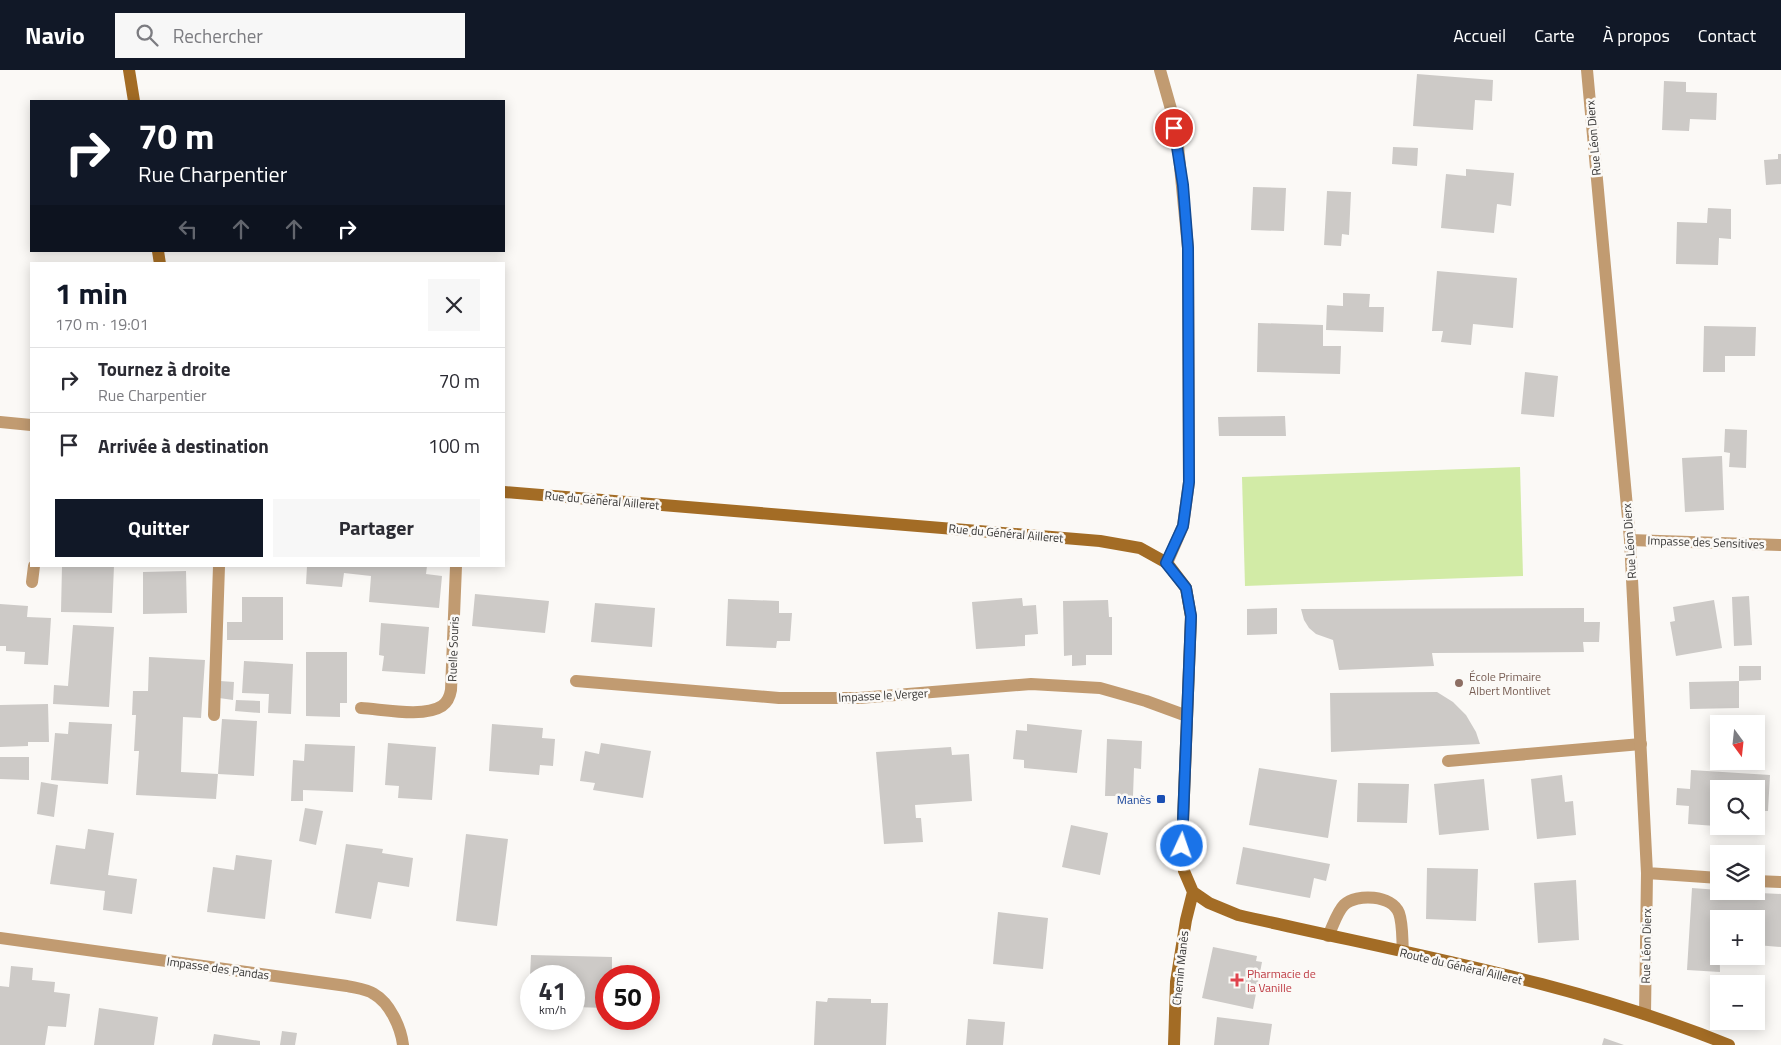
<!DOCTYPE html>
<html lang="fr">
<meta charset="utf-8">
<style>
body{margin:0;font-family:"Titillium Web",sans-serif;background:#f7f7f7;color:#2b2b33;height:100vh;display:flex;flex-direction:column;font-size:19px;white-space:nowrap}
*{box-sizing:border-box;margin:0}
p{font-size:16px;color:#7c7c81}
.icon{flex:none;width:28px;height:28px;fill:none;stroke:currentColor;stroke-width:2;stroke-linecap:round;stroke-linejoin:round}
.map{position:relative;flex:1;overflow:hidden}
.details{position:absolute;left:30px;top:192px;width:475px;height:305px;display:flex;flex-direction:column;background:#fff;border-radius:0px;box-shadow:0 2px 12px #0003}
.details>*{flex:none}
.top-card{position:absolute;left:30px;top:30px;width:475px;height:152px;border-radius:0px;box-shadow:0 2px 12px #0003;background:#111827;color:#fff;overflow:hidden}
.needle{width:32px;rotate:165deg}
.fabs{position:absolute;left:1710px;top:645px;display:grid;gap:10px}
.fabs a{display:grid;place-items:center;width:55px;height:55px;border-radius:0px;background:#fff;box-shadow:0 2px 12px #0003;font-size:25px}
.speed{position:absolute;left:520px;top:895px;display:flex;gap:10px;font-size:25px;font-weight:700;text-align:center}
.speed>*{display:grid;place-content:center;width:65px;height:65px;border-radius:50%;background:#fff;box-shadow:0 2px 12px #0003;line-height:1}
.speed small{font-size:12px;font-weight:400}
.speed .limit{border:8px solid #d22;background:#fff;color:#111}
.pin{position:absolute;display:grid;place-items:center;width:42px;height:42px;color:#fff;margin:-21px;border:2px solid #fff;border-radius:50%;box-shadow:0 1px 5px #0007}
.me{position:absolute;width:55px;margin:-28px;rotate:3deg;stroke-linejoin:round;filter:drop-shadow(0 0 4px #0008)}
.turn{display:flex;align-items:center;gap:18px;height:105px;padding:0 25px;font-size:22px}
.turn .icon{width:65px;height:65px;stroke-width:2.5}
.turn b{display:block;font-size:35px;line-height:42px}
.lanes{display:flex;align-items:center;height:48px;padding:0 25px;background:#0003;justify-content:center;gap:25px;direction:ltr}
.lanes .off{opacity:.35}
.round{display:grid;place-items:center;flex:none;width:52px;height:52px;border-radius:0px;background:#f7f7f7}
.head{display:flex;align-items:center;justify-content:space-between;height:85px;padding:0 25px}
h1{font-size:30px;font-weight:700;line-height:38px;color:#111827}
.button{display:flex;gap:10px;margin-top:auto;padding:10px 25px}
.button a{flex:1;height:58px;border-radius:0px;background:#111827;color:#fff;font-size:20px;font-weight:700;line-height:58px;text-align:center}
.button a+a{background:#f7f7f7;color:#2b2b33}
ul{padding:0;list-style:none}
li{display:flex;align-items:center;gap:15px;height:65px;padding:0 25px;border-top:1px solid #e1e1e2}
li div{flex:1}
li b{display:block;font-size:19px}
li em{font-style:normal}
header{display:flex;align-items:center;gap:30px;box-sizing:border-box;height:70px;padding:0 25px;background:#111827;color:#fff}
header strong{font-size:24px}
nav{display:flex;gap:28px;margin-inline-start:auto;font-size:18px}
.search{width:350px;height:45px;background:#f7f7f7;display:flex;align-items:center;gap:12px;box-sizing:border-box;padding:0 18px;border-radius:0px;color:#7c7c81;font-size:19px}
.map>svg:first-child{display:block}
</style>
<header>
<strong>Navio</strong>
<div class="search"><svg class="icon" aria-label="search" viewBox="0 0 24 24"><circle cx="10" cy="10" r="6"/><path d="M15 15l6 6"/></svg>Rechercher</div>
<nav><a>Accueil</a><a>Carte</a><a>À propos</a><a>Contact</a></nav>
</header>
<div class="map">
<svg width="1781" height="975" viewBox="0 0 1781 975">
<rect width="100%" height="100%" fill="#fbf9f6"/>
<!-- green -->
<path fill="#d2eba6" d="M 1520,397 L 1523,506 L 1245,516 L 1242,407 Z"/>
<!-- building -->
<path fill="#cdcac7" d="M 1417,4 L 1493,10 L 1492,31 L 1475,30 L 1473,60 L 1413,56 Z
M 1664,11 L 1686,12 L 1686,22 L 1717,23 L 1716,50 L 1690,49 L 1689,61 L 1662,60 Z
M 1393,77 L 1418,78 L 1417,96 L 1392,94 Z
M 1778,84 L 1781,84 L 1781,114 L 1766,115 L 1764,90 L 1778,89 Z
M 1466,99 L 1514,103 L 1511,136 L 1497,134 L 1494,163 L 1441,158 L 1446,104 L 1466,106 Z
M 1253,117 L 1286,118 L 1284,161 L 1251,160 Z
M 1327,121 L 1351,122 L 1349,165 L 1342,164 L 1341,176 L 1324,175 Z
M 1708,138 L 1731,139 L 1731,169 L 1719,168 L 1718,195 L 1676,194 L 1677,152 L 1707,153 Z
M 1437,201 L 1517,208 L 1513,258 L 1473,254 L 1471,275 L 1441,272 L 1443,261 L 1432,261 Z
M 1343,223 L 1370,224 L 1369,237 L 1384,237 L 1383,262 L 1326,260 L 1327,235 L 1343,236 Z
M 1258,253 L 1323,255 L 1323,276 L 1341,276 L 1340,304 L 1257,302 Z
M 1704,256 L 1756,257 L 1755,286 L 1725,286 L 1725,302 L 1703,302 Z
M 1525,302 L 1558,306 L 1554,347 L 1521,344 Z
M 1285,346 L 1286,366 L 1219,366 L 1218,347 Z
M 1725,359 L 1747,360 L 1746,398 L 1729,397 L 1730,383 L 1724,382 Z
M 1722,386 L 1724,440 L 1685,442 L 1682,388 Z
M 62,496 L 114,496 L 112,543 L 61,542 Z
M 307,496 L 427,496 L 426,504 L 442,506 L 439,538 L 369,532 L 371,506 L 344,503 L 342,517 L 306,514 Z
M 186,501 L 187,543 L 143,544 L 143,502 Z
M 475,524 L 549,531 L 545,563 L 472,556 Z
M 1749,526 L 1752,575 L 1734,576 L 1732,527 Z
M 242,527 L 283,527 L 283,570 L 227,570 L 227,552 L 242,552 Z
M 1022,528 L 1023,536 L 1036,535 L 1038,564 L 1025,565 L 1025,576 L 976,579 L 972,532 Z
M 728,529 L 779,531 L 779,543 L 792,543 L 790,571 L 777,571 L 776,578 L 726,576 Z
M 1108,530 L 1109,547 L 1112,547 L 1112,585 L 1086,585 L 1086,595 L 1072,596 L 1072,585 L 1064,586 L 1063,531 Z
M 1714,530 L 1722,578 L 1676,586 L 1670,552 L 1675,551 L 1673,537 Z
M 595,533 L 655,538 L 652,577 L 591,572 Z
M 0,534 L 28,536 L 27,547 L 51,548 L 48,595 L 24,594 L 25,582 L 6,581 L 6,576 L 0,576 Z
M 1277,538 L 1277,564 L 1247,565 L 1247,539 Z
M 1584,538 L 1584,552 L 1600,552 L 1599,572 L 1583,572 L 1584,582 L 1432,583 L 1434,596 L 1339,600 L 1333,570 L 1316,564 L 1309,558 L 1304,550 L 1301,539 Z
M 381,553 L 429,557 L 425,604 L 382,601 L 384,586 L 379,585 Z
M 73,555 L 114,557 L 109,637 L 53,634 L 54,615 L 68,616 Z
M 306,582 L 347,582 L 347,633 L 340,633 L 340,647 L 306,646 Z
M 149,587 L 205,590 L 201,648 L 183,647 L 181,702 L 218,704 L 216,729 L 136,725 L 139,681 L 134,681 L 136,645 L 132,645 L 133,621 L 148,621 Z
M 244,591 L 293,594 L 291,644 L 268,643 L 269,624 L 242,623 Z
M 1739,596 L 1761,596 L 1761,610 L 1739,611 Z
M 220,611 L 234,612 L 233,630 L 219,628 Z
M 1739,611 L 1739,638 L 1690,639 L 1689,612 Z
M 1437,622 L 1453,632 L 1466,645 L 1476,662 L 1480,674 L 1331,682 L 1330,623 Z
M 236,630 L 260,631 L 260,643 L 235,641 Z
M 48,634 L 49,672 L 28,672 L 28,676 L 0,677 L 0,635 Z
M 222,649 L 257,651 L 254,706 L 218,704 Z
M 69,652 L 112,654 L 108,714 L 51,710 L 55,663 L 68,664 Z
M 492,654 L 543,658 L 542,668 L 555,669 L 553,696 L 540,695 L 539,705 L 489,701 Z
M 1027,654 L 1082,660 L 1077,703 L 1024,698 L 1024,690 L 1013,689 L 1016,660 L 1027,661 Z
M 1107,669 L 1142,671 L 1141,699 L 1134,698 L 1133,726 L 1105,726 Z
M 388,673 L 436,677 L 432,730 L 398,728 L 399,716 L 385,715 Z
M 601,673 L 651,681 L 643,728 L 593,720 L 595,713 L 580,711 L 585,681 L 599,684 Z
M 305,674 L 355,676 L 353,722 L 303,720 L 303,731 L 291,731 L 293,690 L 304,691 Z
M 951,677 L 952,685 L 969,684 L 972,731 L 915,735 L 916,748 L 921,748 L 923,772 L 884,774 L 876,682 Z
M 0,687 L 29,687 L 29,710 L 0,709 Z
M 1259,698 L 1337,710 L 1328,768 L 1249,755 Z
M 1691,700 L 1770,705 L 1768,741 L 1756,741 L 1756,719 L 1719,719 L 1719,756 L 1730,756 L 1729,763 L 1716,762 L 1716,756 L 1688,754 L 1689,736 L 1676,735 L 1677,718 L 1690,719 Z
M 1562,705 L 1565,732 L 1573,731 L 1576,765 L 1537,769 L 1531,709 Z
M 1484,709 L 1489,760 L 1439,765 L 1434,714 Z
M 41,712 L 58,715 L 54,747 L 37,744 Z
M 1358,713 L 1409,714 L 1407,753 L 1357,752 Z
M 305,738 L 323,741 L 316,775 L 299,771 Z
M 1071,755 L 1108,763 L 1100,805 L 1062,797 Z
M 88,759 L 114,763 L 108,805 L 137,809 L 132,844 L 103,840 L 105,821 L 50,814 L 56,775 L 85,779 Z
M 466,764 L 508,769 L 497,856 L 456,851 Z
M 346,774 L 383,779 L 382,783 L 413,788 L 409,817 L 378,812 L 371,849 L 335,843 Z
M 1243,777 L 1330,794 L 1326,811 L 1314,808 L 1310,828 L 1236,814 Z
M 236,785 L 272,790 L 265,849 L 207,842 L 213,797 L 234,800 Z
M 1427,798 L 1478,799 L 1476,851 L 1426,849 Z
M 1576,810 L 1579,870 L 1538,873 L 1534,813 Z
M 1692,818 L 1719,820 L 1719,821 L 1781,824 L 1781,877 L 1756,875 L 1756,849 L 1719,849 L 1720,902 L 1687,900 Z
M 998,842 L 1048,848 L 1043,899 L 993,894 Z
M 1213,877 L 1257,886 L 1256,891 L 1262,892 L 1253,939 L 1202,928 Z
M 531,885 L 612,887 L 612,906 L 606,906 L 606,938 L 574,937 L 574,906 L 530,906 Z
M 11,896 L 33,898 L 32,910 L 55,912 L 54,922 L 70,924 L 66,957 L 48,956 L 45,975 L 0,975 L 0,916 L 9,917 Z
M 828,928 L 871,929 L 871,933 L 888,933 L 886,975 L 814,975 L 816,931 L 827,932 Z
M 99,938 L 158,947 L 154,975 L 94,975 Z
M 1217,947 L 1272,954 L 1269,975 L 1214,975 Z
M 968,949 L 1005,952 L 1003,975 L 966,975 Z
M 282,961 L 297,963 L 295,975 L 280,975 Z
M 214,964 L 260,971 L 260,975 L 212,975 Z
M 1604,968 L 1624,975 L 1602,975 Z"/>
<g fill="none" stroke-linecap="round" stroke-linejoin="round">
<!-- lane -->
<path stroke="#c19b71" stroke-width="12" d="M 1448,691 L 1641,674
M 1328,866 C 1333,856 1337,842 1344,835 C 1357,823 1392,825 1399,843 C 1403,854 1402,870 1403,882"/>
<!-- street -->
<path stroke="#c19b71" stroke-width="12" d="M 1160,0 L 1171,39 L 1178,76 L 1188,178 L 1189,412 L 1183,456 L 1167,493
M 1587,0 L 1630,470 L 1647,803 L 1645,944
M 0,352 L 31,355
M 1630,470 L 1781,475
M 32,512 L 34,496
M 576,611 L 779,628 L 859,628 L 1031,614 L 1100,618 L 1146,631 L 1187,646
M 361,638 C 382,639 424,648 442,636 C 448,632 450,626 451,620 L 456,496
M 214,645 L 219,496
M 1647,803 L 1719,808
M 1756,811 L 1781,812
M 0,868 L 347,916 C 355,918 367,919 374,924 C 390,933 401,958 403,975"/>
<!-- secondary -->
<path stroke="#a36c25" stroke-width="12" d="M 129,0 L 134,31
M 158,181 L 160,194
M 504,422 L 1100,471 L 1140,478 L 1167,493 L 1186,518 L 1191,547 L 1182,776 L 1184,801 L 1193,822
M 1193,822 L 1209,833 L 1238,845 C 1402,883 1572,911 1729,975
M 1174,975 L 1176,912 L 1186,850 L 1193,822"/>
</g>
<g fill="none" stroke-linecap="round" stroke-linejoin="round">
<defs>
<path id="route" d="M 1174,58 L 1183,115 L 1188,178 L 1189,412 L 1183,456 L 1166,493 L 1186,518 L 1191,546 L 1182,776"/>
</defs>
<!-- route casing -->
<use href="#route" stroke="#114b97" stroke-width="12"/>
<!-- route -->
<use href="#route" stroke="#1a73e8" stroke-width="9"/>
</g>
<!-- markers -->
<circle fill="#8d6e63" stroke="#fbf9f6" stroke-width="2" cx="1459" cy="613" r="5"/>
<rect fill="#1a4fb4" stroke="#fbf9f6" stroke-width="2" x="1156" y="724" width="10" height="10" rx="2.5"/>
<path fill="#e0444e" stroke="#fbf9f6" stroke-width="2" d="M1234.5 902.5h5v5h5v5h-5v5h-5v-5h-5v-5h5z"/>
<g text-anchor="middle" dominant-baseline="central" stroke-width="5" stroke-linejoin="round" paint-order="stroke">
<!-- street labels -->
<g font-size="12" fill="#373635" stroke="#fbf9f6">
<text transform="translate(1593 68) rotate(-95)">Rue Léon Dierx</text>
<text transform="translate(602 430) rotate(5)">Rue du Général Ailleret</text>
<text transform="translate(1006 463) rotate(5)">Rue du Général Ailleret</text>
<text transform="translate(1629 471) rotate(-94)">Rue Léon Dierx</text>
<text transform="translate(1706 472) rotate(2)">Impasse des Sensitives</text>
<text transform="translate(453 579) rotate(-88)">Ruelle Souris</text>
<text transform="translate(883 625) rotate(-3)">Impasse le Verger</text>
<text transform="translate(1646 876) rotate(-89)">Rue Léon Dierx</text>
<text transform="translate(1461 896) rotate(13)">Route du Général Ailleret</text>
<text transform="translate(218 898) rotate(8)">Impasse des Pandas</text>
<text transform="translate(1180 898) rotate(-84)">Chemin Manès</text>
</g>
<!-- education labels -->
<g font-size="12" fill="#785e54" stroke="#fbf9f6" text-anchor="start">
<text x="1469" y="606">École Primaire<tspan x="1469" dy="14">Albert Montlivet</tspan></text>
</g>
<!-- transit labels -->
<g font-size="12" fill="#164399" stroke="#fbf9f6" text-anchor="end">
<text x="1151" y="729">Manès</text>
</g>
<!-- health labels -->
<g font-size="12" fill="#be3a42" stroke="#fbf9f6" text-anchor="start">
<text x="1247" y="903">Pharmacie de<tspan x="1247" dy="14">la Vanille</tspan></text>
</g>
</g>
</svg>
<div class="fabs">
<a><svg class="needle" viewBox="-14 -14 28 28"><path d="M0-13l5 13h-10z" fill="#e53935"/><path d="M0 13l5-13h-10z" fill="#7c7c81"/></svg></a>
<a><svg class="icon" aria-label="search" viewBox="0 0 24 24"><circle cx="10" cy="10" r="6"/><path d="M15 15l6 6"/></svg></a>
<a><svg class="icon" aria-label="layers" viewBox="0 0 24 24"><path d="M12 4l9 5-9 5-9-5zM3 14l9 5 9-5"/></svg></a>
<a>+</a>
<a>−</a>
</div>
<div class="speed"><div>41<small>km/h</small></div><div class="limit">50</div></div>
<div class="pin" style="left:1174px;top:58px;background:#d93025"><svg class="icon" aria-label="arrive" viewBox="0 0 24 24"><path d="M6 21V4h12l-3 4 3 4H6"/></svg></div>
<svg class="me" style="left:1182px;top:776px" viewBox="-20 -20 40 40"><circle r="17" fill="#1a73e8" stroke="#fff" stroke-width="3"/><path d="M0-11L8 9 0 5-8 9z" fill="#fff"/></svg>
<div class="top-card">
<div class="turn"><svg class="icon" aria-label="right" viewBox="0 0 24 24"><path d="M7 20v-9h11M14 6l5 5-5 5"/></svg><div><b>70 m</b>Rue Charpentier</div></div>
<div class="lanes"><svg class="icon off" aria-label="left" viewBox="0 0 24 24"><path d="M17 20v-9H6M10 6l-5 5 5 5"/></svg><svg class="icon off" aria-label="ahead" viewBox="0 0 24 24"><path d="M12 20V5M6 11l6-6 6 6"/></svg><svg class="icon off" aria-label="ahead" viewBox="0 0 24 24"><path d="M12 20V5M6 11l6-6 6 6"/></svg><svg class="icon" aria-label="right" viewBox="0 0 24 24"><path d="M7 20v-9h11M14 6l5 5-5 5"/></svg></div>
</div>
<section class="details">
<div class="head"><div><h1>1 min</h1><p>170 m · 19:01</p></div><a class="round"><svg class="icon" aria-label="close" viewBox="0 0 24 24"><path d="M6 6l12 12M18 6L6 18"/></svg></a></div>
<ul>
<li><svg class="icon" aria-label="right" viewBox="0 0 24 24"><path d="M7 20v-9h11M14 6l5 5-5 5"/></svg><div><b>Tournez à droite</b><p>Rue Charpentier</p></div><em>70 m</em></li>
<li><svg class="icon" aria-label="arrive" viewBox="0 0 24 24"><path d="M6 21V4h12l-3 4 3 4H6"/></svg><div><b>Arrivée à destination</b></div><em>100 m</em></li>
</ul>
<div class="button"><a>Quitter</a><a>Partager</a></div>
</section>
</div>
